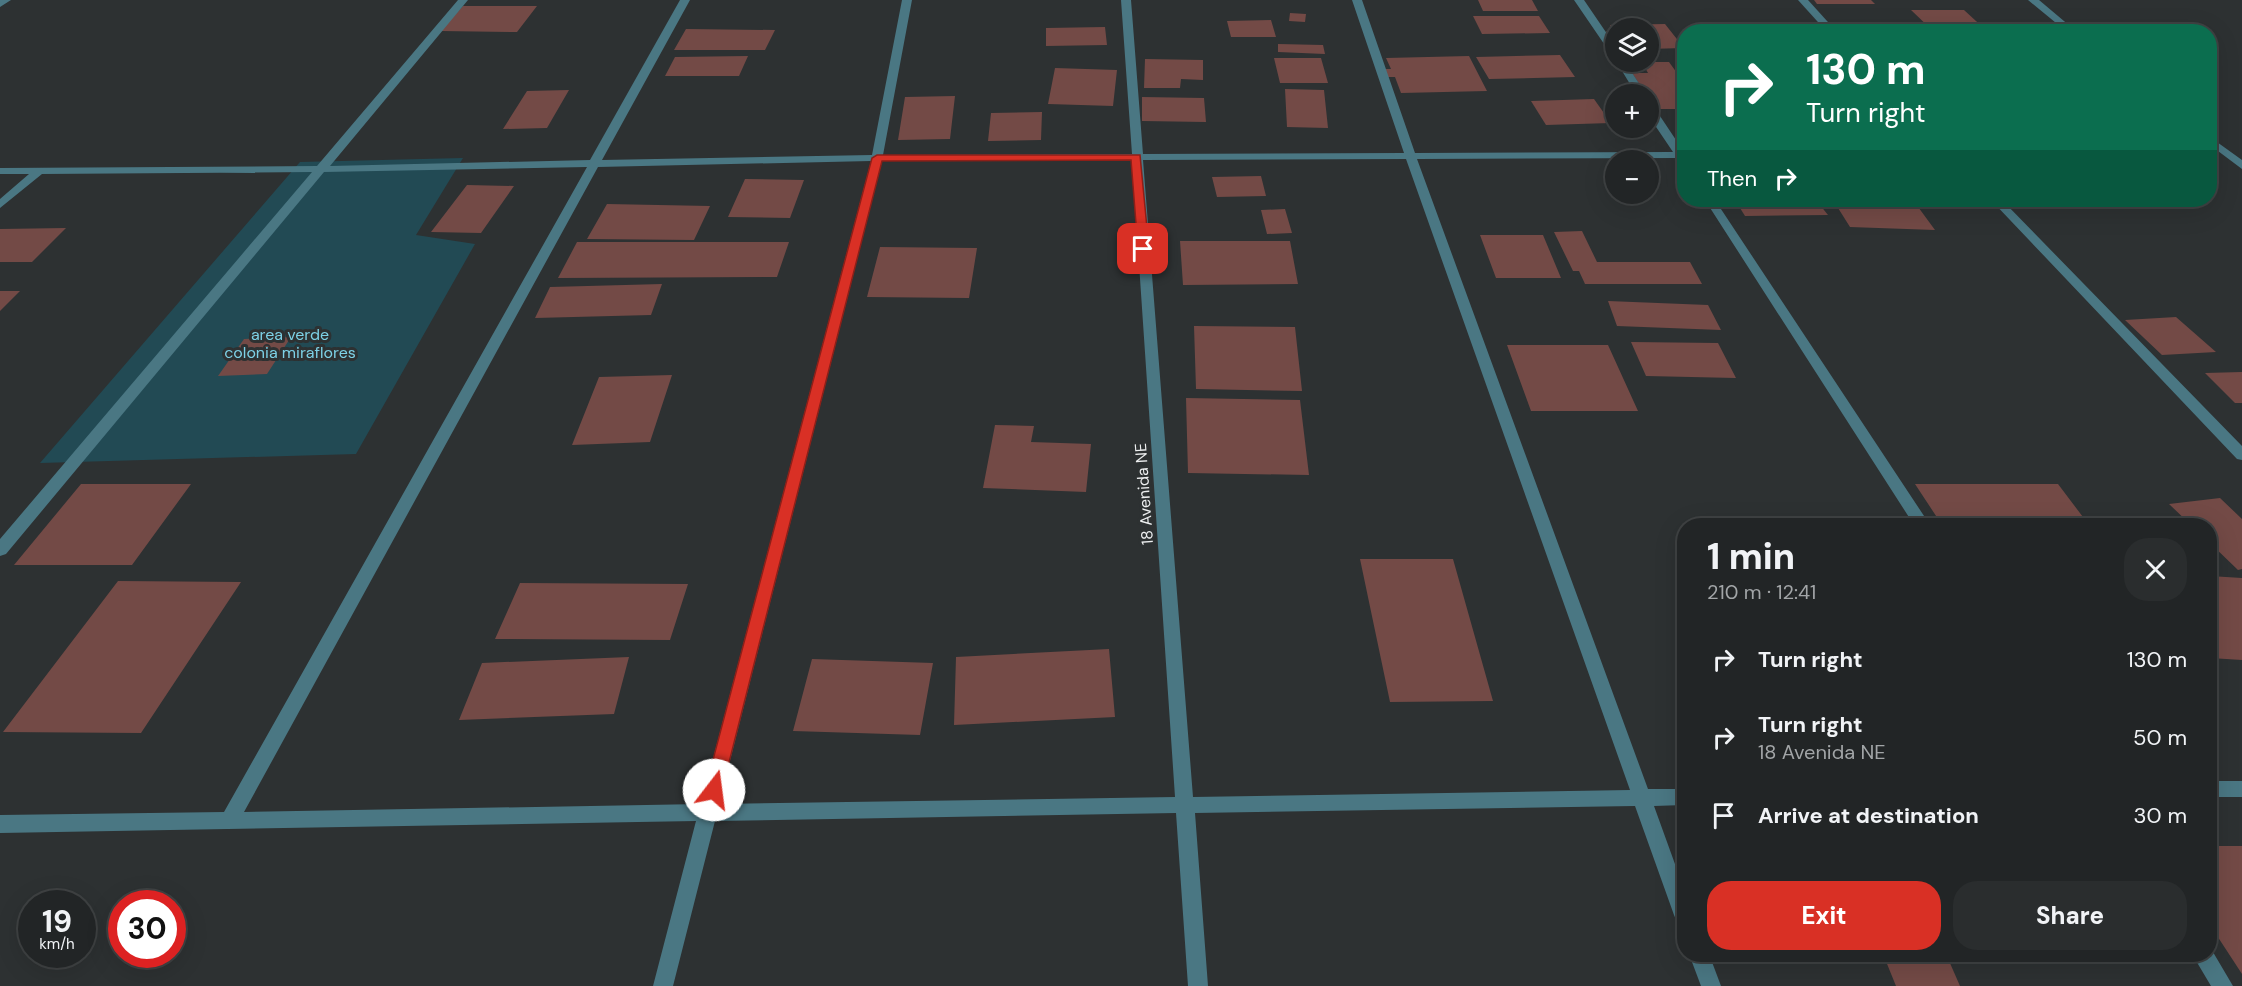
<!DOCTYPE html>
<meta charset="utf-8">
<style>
body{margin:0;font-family:"DM Sans",sans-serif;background:#2a2d2e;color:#f1f3f6;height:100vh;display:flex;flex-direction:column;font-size:22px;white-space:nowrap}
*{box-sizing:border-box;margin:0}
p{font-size:20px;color:#a2a5a7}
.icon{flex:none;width:33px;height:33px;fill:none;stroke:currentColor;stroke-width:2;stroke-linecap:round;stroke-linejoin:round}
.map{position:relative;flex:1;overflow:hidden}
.panel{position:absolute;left:1677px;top:518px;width:540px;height:444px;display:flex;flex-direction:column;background:#222526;border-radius:24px;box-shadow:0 6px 24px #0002,0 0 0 2px #3f4243}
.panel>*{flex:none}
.banner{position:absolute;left:1677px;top:24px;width:540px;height:183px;border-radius:24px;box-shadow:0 6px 24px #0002,0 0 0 2px #3f4243;background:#0b6e4f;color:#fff;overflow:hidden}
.buttons{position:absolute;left:1605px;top:18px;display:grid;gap:12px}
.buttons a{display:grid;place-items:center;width:54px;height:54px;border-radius:50%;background:#222526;box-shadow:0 6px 24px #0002,0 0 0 2px #3f4243;font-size:30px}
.speed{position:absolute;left:18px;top:890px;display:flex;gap:12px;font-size:30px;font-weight:700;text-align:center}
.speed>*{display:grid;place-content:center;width:78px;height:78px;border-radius:50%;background:#222526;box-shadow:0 6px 24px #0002,0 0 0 2px #3f4243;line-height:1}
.speed small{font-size:15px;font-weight:400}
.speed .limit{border:9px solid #d22;background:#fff;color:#111}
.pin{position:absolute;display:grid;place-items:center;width:51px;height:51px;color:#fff;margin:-26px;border-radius:12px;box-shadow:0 3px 9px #0006}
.me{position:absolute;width:66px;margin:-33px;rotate:15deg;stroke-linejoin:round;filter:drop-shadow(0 0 4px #0008)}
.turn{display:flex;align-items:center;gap:21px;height:126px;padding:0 30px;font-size:27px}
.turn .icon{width:78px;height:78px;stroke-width:2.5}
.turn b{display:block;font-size:42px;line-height:51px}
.then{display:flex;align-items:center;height:57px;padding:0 30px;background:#0003;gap:12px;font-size:22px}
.round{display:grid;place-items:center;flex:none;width:63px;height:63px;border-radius:24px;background:#2a2d2e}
.summary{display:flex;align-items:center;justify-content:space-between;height:102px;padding:0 30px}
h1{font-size:36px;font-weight:800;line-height:45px}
.button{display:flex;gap:12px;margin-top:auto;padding:12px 30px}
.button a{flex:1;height:69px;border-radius:24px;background:#d93025;color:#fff;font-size:24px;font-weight:800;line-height:69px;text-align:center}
.button a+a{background:#2a2d2e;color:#f1f3f6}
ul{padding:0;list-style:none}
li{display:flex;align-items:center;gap:18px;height:78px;padding:0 30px}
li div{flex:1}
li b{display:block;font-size:22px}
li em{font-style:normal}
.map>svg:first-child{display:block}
</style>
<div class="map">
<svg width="2242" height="986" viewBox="0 0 2242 986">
<rect width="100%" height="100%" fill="#2d3132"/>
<!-- green -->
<path fill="#224a54" d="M 463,158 L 416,235 L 475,244 L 356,454 L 40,463 L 300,162 Z"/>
<!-- building -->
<path fill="#734a46" d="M 1478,0 L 1532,0 L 1538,11 L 1483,11 Z
M 1814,0 L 1871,0 L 1875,4 L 1817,4 Z
M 463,6 L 537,6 L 517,32 L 440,31 Z
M 1911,10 L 1964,10 L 1988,32 L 1934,32 Z
M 1290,13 L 1306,14 L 1305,22 L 1289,21 Z
M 1473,16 L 1539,16 L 1550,33 L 1482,34 Z
M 1271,20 L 1276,37 L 1231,37 L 1227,21 Z
M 1834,23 L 1911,23 L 1921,32 L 1842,32 Z
M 1665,24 L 1684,48 L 1648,49 L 1648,28 L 1616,28 L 1616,43 L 1606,31 L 1614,31 L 1610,25 Z
M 1105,27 L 1107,45 L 1046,46 L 1046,28 Z
M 686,29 L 775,30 L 765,50 L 674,50 Z
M 1278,44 L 1323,45 L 1325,54 L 1278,52 Z
M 1560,55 L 1575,77 L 1489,79 L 1476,57 Z
M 748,56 L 739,76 L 665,76 L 675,57 Z
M 1469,56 L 1487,91 L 1401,93 L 1395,77 L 1387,77 L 1383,69 L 1391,69 L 1386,58 Z
M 1274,58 L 1321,58 L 1328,83 L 1280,83 Z
M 1145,59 L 1203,60 L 1203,80 L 1181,79 L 1180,88 L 1144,88 Z
M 1642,62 L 1669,62 L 1677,73 L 1684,73 L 1684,109 L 1654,109 L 1648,94 L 1646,94 L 1632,73 L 1648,73 Z
M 1055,68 L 1117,70 L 1113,106 L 1048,104 Z
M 1285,89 L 1324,90 L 1328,128 L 1287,127 Z
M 569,90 L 547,128 L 503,129 L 527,91 Z
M 955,96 L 950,139 L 898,140 L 905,97 Z
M 1142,97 L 1204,98 L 1206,122 L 1142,121 Z
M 1594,99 L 1611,123 L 1546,125 L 1531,101 Z
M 1042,112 L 1041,140 L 988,141 L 991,113 Z
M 1261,176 L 1266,196 L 1217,197 L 1212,177 Z
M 745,179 L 804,180 L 790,218 L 728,217 Z
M 467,185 L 514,186 L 481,233 L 431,232 Z
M 1735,200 L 1816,200 L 1828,215 L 1745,216 Z
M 1833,200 L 1913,200 L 1935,230 L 1850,227 Z
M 607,204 L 710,206 L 694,240 L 587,239 Z
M 1285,209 L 1292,233 L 1267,234 L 1261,210 Z
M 66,228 L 32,262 L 0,262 L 0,229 Z
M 1582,231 L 1597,262 L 1690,262 L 1702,284 L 1585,284 L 1579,271 L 1573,271 L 1554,232 Z
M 1480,235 L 1543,235 L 1561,278 L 1496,278 Z
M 1180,241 L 1290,241 L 1298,284 L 1183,285 Z
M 577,242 L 789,242 L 777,277 L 558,278 Z
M 880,247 L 977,248 L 969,298 L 867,297 Z
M 662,284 L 651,315 L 535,318 L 550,287 Z
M 0,291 L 20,291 L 0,311 Z
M 1608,301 L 1708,305 L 1721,330 L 1617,326 Z
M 2176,317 L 2216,352 L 2162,355 L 2125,320 Z
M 1194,326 L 1295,327 L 1302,391 L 1196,389 Z
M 291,337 L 267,374 L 218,376 L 244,339 Z
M 1631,342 L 1718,343 L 1736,378 L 1646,376 Z
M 1507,345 L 1608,345 L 1638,411 L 1531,411 Z
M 2242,372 L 2242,403 L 2235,403 L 2205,373 Z
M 672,375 L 650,442 L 572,445 L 599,377 Z
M 1186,398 L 1300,400 L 1309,475 L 1188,473 Z
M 995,425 L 1034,426 L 1031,442 L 1091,444 L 1086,492 L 983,488 Z
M 81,484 L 191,484 L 132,565 L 14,565 Z
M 1915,484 L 2058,484 L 2089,525 L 1942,525 Z
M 2220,498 L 2242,519 L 2242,569 L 2238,570 L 2210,543 L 2210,525 L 2191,525 L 2169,504 Z
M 1360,559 L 1453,559 L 1493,701 L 1390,702 Z
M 2210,576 L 2242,578 L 2242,660 L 2210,658 Z
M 118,581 L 241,582 L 141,733 L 3,732 Z
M 520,583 L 688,584 L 670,640 L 495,639 Z
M 1109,649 L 1115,717 L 954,725 L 956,657 Z
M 629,657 L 614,714 L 459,720 L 482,663 Z
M 812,659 L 933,663 L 920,735 L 793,731 Z
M 2210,846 L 2242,846 L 2242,974 L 2210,925 Z
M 1883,954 L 1946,954 L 1960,986 L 1896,986 Z"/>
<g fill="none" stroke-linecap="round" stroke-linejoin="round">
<!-- street -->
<path fill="#4a7783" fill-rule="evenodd" d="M 0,0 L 11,0 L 0,7 Z
M 458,0 L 468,0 L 330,166 L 590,160 L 680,0 L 690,0 L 602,160 L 872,155 L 902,0 L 912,0 L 883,155 L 1132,154 L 1121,0 L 1131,0 L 1143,154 L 1404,153 L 1352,0 L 1362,0 L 1415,153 L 1673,152 L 1648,115 L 1648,103 L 1652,104 L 1684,152 L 1684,164 L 1680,163 L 1677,158 L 1417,159 L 1648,789 L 1684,789 L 1684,805 L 1654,806 L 1684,889 L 1684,924 L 1677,922 L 1674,915 L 1635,806 L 1195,813 L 1208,986 L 1188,986 L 1176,813 L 715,821 L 673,986 L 653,986 L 696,821 L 0,833 L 0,815 L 224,812 L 587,167 L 324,172 L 6,554 L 0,556 L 0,539 L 312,172 L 42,174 L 0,208 L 0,199 L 29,174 L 0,174 L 0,168 L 317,166 ZM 1406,159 L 1630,790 L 1193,797 L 1143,160 ZM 1132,160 L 1175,797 L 719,804 L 882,161 ZM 871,161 L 701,804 L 244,812 L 598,167 Z
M 1574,0 L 1584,0 L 1616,47 L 1616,58 L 1613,57 Z
M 1798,0 L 1808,0 L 1837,32 L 1827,32 Z
M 2028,0 L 2039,0 L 2077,32 L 2067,32 Z
M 1616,61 L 1625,62 L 1646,94 L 1636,94 Z
M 2210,137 L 2242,160 L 2242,169 L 2210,145 Z
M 1705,200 L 1715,200 L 1930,525 L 1914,525 Z
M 1991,200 L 2002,200 L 2242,446 L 2242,460 L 2237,459 Z
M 2210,781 L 2242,781 L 2242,797 L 2210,797 Z
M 2210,947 L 2233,986 L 2211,986 L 2192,954 L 2210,954 Z
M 1689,954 L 1709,954 L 1721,986 L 1701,986 Z"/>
</g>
<!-- route -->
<path fill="#d93025" stroke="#8d1f18" stroke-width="1.5" d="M 877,155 L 1140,155 L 1149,249 L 1143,253 L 1138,249 L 1131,160 L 882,161 L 722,790 L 720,796 L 714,798 L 708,796 L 705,790 L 872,158 Z"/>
<g text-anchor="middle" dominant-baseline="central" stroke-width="6" stroke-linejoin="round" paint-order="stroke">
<!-- park labels -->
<g font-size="16" fill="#7dd1e6" stroke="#2d3132">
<text x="290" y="334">area verde<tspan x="290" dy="18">colonia miraflores</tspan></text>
</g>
<!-- street labels -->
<g font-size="16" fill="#edeff0" stroke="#2d3132">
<text transform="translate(1144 494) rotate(-94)">18 Avenida NE</text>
</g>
</g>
</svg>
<div class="buttons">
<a><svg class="icon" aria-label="layers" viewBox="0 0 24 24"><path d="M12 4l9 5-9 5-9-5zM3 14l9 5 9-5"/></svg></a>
<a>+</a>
<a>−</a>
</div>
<div class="speed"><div>19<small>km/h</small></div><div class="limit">30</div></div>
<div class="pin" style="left:1143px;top:249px;background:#d93025"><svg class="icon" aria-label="arrive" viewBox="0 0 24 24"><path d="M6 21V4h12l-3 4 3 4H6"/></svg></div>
<svg class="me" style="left:714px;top:790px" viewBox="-20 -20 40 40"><circle r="19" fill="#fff"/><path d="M0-13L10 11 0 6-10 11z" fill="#d93025"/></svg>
<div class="banner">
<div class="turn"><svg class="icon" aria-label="right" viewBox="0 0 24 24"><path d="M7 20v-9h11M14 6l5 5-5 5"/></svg><div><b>130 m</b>Turn right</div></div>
<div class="then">Then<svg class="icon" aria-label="right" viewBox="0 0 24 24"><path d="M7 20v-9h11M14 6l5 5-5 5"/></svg></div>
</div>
<section class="panel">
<div class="summary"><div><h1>1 min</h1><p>210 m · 12:41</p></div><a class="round"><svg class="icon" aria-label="close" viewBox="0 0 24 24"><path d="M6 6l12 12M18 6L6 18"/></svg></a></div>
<ul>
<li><svg class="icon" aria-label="right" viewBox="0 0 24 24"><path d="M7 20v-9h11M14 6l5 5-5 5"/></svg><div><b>Turn right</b></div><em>130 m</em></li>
<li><svg class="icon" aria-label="right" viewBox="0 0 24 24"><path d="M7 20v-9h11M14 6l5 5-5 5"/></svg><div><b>Turn right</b><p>18 Avenida NE</p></div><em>50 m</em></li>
<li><svg class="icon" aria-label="arrive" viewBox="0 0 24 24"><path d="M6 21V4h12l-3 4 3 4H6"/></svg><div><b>Arrive at destination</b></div><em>30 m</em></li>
</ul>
<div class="button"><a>Exit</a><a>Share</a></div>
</section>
</div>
